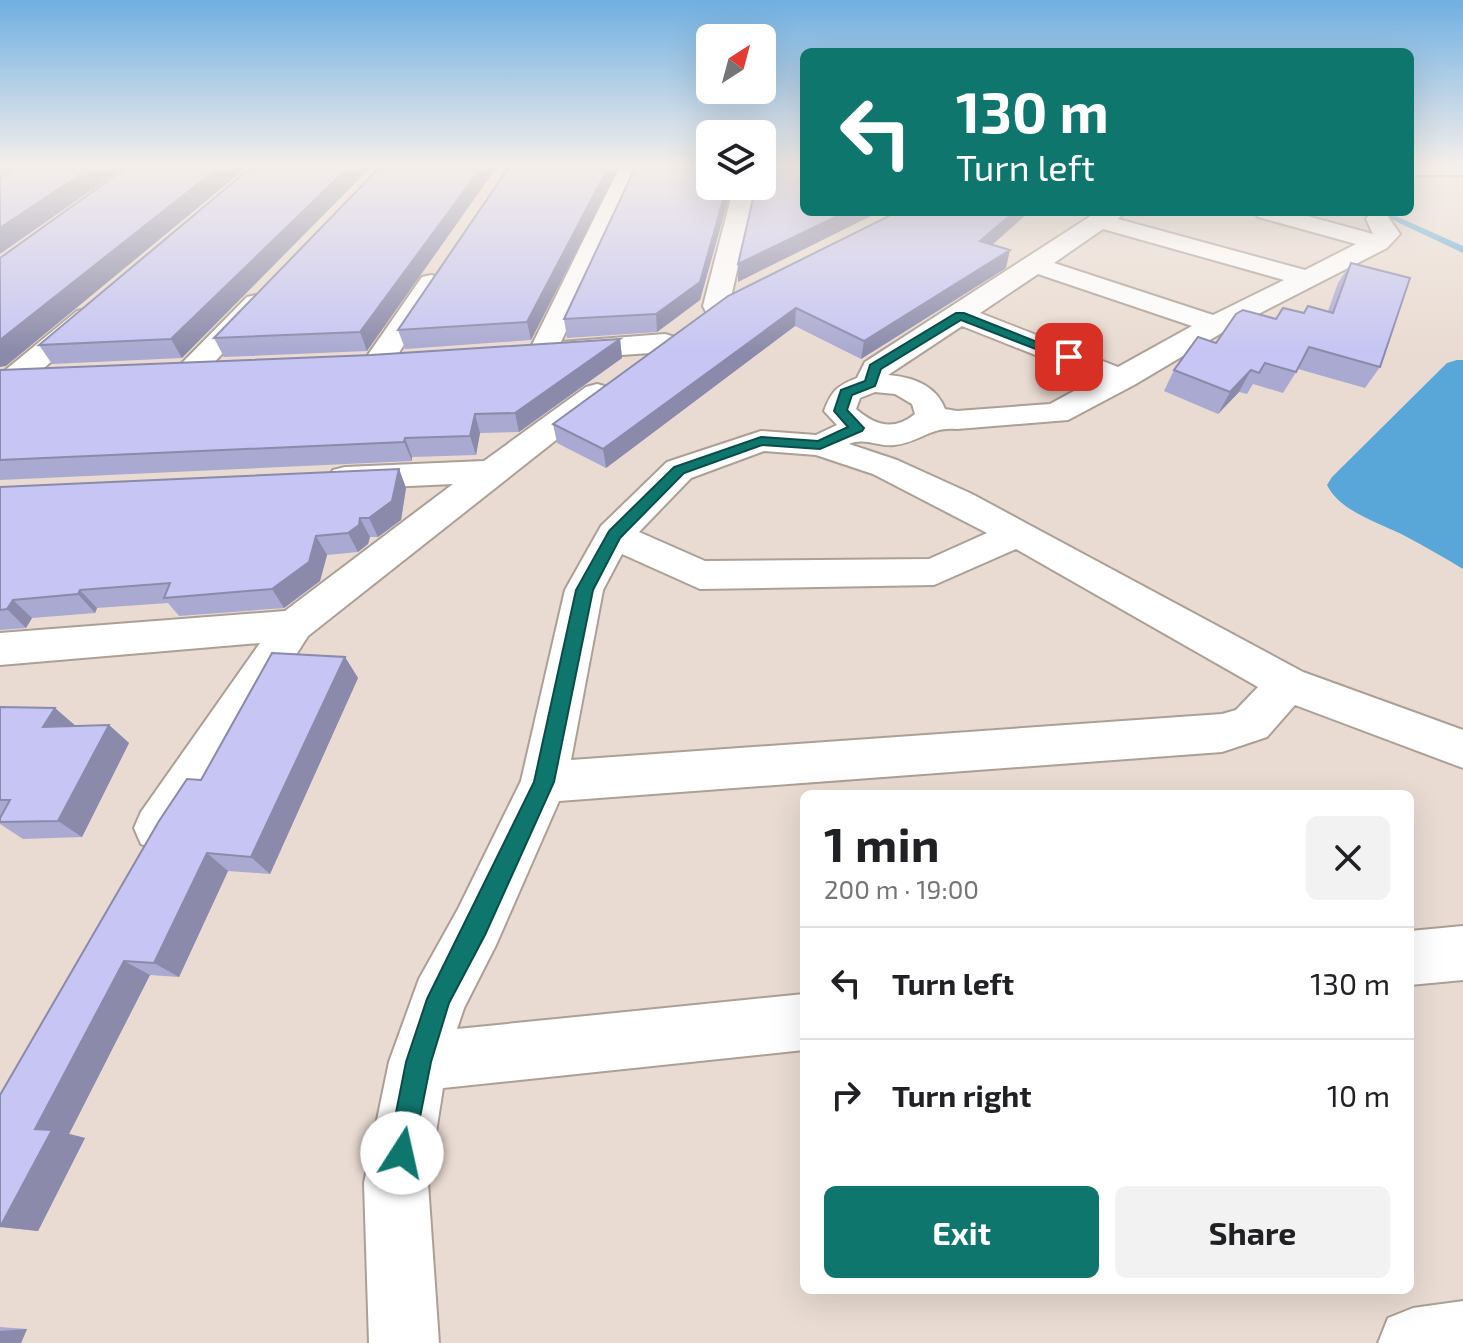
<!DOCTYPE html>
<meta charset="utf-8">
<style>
body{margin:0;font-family:"Exo 2",sans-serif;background:#f2f2f2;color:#202124;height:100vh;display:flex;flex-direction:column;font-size:30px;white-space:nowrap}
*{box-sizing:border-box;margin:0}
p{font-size:26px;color:#757577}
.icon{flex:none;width:44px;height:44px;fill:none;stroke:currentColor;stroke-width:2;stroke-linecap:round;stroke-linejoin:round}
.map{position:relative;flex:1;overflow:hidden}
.side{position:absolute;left:800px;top:790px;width:614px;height:504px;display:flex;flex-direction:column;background:#fff;border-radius:12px;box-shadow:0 8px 32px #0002}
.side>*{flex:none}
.hud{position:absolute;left:800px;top:48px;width:614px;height:168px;border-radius:12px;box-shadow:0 8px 32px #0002;background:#0f766e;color:#fff;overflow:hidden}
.needle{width:52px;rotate:36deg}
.buttons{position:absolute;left:696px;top:24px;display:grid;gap:16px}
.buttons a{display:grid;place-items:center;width:80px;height:80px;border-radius:12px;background:#fff;box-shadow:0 8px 32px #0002;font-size:40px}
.pin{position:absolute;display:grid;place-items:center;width:68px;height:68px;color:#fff;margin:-34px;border-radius:16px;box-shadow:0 4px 12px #0006}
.me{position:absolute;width:88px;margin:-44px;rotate:10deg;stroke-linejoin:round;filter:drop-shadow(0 0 6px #0008)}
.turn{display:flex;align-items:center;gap:28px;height:168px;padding:0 24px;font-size:36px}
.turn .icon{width:104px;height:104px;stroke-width:2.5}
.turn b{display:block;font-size:56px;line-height:68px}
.round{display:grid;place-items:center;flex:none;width:84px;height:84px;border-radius:12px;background:#f2f2f2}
.overview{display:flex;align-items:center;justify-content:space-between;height:136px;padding:0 24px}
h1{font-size:48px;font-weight:700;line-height:60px}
.action{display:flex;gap:16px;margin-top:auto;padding:16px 24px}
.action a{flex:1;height:92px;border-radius:12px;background:#0f766e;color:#fff;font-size:32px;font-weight:700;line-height:92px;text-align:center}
.action a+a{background:#f2f2f2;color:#202124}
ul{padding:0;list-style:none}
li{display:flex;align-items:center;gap:24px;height:112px;padding:0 24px;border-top:2px solid #e0e0e0}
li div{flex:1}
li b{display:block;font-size:30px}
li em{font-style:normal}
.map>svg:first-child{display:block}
</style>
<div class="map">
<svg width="1463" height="1343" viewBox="0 0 1463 1343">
<rect width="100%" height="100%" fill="#e9dbd1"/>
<!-- water -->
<path fill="#59a7d8" d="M 1457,360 L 1463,360 L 1463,569 C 1445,558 1426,547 1407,537 C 1381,523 1341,513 1327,485 L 1332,477 L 1447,363 Z"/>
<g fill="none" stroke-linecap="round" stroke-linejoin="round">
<!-- stream -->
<path fill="#59a7d8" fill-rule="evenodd" d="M 1376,212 L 1387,212 L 1463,246 L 1463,253 Z"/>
<defs>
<path id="street" d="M 621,164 L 643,164 L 561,342 L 665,334 L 675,337 L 679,343 L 675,349 L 665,352 L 564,359 C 553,356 545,360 533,357 L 529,351 Z
M 1410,164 L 1463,164 L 1463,175 L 1410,175 Z
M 734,186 L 756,186 L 729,306 L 726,312 L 706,312 L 703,306 Z
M 1097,212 L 1125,212 L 1118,219 L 1305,270 L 1356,244 L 1258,217 L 1254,212 L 1292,212 L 1373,234 L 1366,219 L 1370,214 L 1386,214 L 1400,234 L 1387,248 L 1225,331 L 1134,385 L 1068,420 L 957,429 C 930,426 921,442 894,445 C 878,447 865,437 849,444 L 897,460 L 972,494 L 1303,672 L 1463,730 L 1463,768 L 1295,705 L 1267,737 L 1222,752 L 559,801 L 496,945 L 464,1008 L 457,1029 L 804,994 L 804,1050 L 443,1088 L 428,1183 L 439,1343 L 369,1343 L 364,1183 L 389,1062 L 419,979 L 458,909 L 521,781 L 565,590 L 601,526 L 667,462 L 761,431 L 816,435 L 837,425 L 824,411 C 832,390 837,386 857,378 L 865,362 ZM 1103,229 L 1284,280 L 1213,315 L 1054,263 ZM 1038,274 L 1192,326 L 1118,367 L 980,313 ZM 962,326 L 1096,379 L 1050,404 L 957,411 L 945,409 C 936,385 912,377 888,375 ZM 875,392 L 895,394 L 912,404 L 915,414 C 894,431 876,426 856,409 L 860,398 ZM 764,451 L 816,455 L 873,474 L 987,533 L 929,559 L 705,561 L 639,532 L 691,478 ZM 1016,549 L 1258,687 L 1236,710 L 1222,714 L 571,760 L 603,590 L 622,554 L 700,589 L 934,585 Z
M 431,275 L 440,277 L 444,283 L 393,362 L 388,368 L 378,371 L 368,368 L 363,362 L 422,277 Z
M 256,295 L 265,297 L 269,303 L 265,309 L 200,377 L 190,380 L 180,377 L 175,371 L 180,365 L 247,297 Z
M 87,309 L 97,311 L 101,317 L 97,323 L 25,384 L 14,387 L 3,384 L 0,377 L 3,372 L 77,311 Z
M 597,384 L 608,387 L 612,393 L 608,399 L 308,636 L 175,844 L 158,850 L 141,844 L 134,828 L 141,812 L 260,643 L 0,665 L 0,633 L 285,611 L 453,484 L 345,489 L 333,486 L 328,478 L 333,470 L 345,467 L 484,461 L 586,387 Z
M 1463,926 L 1463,980 L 1410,985 L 1410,931 Z
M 1463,1301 L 1463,1343 L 1378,1343 L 1388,1318 L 1413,1308 Z"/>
</defs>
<!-- street casing -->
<use href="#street" stroke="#ac9f95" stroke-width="4"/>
<!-- street -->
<use href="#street" fill="#fff" fill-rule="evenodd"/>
</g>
<!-- wall -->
<path fill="#aaa9d1" d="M 255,164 L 182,358 L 52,364 L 39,345 Z
M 383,164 L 367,351 L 224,357 L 214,338 Z
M 511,164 L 621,164 L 531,340 L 405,349 L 398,330 Z
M 710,186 L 732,186 L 700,300 L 657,332 L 567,338 L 564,319 Z
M 897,212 L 1029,212 L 992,245 L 1006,268 L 861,359 L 795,326 L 606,468 L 557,443 L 553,424 Z
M 1351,263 L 1380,367 L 1365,388 L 1298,369 L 1283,393 L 1253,384 L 1247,394 L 1239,392 L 1218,414 L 1164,391 L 1174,370 L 1216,343 L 1303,313 L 1328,311 L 1338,283 Z
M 620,339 L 622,358 L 519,432 L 480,433 L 476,455 L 412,457 L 412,461 L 0,480 L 0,370 L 371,355 Z
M 399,469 L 406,488 L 401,520 L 378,537 L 370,537 L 368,544 L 358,552 L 327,555 L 320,581 L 284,608 L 179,616 L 168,603 L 97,608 L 95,613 L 32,618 L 26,628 L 0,630 L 0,487 Z
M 345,657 L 358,678 L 270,874 L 228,871 L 179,977 L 150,975 L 69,1134 L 85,1138 L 38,1231 L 0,1227 L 201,780 Z
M 0,707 L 76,726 L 109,725 L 129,743 L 82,837 L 23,839 L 0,824 Z
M 0,1327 L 27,1329 L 21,1343 L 0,1343 Z"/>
<!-- shaded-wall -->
<path fill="#8b8aaa" d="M 0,164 L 19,164 L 0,176 Z
M 96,164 L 129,164 L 0,254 L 0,228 Z
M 223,164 L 251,164 L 6,366 L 0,367 L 0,340 Z
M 352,164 L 374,164 L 182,358 L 171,339 Z
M 484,164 L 499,164 L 367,351 L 360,332 Z
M 610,164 L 621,164 L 531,340 L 527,322 Z
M 727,186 L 732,186 L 700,300 L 657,332 L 656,314 Z
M 846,212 L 879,212 L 738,282 L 738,264 Z
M 1014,212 L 1029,212 L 976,259 L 980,241 Z
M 1010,250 L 1006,268 L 861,359 L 864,341 Z
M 796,308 L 795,326 L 606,468 L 603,449 Z
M 620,339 L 622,358 L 519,432 L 515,413 Z
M 1251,370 L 1239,392 L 1218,414 L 1230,392 Z
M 475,414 L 480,433 L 476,455 L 470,436 Z
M 405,438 L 412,457 L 412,461 L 404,442 Z
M 399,469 L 406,488 L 401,520 L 378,537 L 369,518 Z
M 360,518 L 370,537 L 368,544 L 358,552 L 348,533 Z
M 316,536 L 327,555 L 320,581 L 284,608 L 272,589 Z
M 80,590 L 97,608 L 95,613 L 78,594 Z
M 13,600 L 32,618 L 26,628 L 7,609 Z
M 345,657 L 358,678 L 270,874 L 251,857 Z
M 55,708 L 77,727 L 43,727 Z
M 109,725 L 129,743 L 82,837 L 58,821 Z
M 207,853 L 228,871 L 179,977 L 154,963 Z
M 124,961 L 150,975 L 69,1134 L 85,1138 L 38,1231 L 1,1227 L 35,1129 Z
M 27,1329 L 21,1343 L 0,1343 L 0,1331 Z"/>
<!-- building -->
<path fill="#c6c5f3" stroke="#8b8aaa" stroke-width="2" d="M 20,164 L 96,164 L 0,228 L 0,178 Z
M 131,164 L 223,164 L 0,340 L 0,258 Z
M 255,164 L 352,164 L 171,339 L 39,345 Z
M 383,164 L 484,164 L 360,332 L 214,338 Z
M 511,164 L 610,164 L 527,322 L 398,330 Z
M 637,164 L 710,164 L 710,186 L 727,186 L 700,282 L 656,314 L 564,319 Z
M 762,164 L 804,164 L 804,212 L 846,212 L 738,264 L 756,186 L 762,186 Z
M 897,212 L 1014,212 L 980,241 L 1010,250 L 864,341 L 796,308 L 603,449 L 553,424 L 728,296 Z
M 1351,263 L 1410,278 L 1380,367 L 1309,347 L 1296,372 L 1265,363 L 1259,373 L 1251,370 L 1230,392 L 1174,370 L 1198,337 L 1216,343 L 1236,314 L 1243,310 L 1276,319 L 1283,308 L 1304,313 L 1308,306 L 1333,313 Z
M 620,339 L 515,413 L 475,414 L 470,436 L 405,438 L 404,442 L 0,460 L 0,370 L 371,355 Z
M 399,469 L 392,501 L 369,518 L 360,518 L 359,525 L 348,533 L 316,536 L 309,562 L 272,589 L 164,598 L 170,583 L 80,590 L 78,594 L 13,600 L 7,609 L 0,610 L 0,487 Z
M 272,653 L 345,657 L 251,857 L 207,853 L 154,963 L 124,961 L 35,1129 L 52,1130 L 0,1227 L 0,1095 L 159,821 L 187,779 L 201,780 Z
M 0,707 L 55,708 L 43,727 L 109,725 L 58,821 L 0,822 L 0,818 L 10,800 L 0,800 Z"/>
<!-- sky -->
<linearGradient id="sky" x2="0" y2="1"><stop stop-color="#6fafe2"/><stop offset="0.47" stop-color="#f5efea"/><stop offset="1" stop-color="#f5efea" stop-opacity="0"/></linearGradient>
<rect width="1463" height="352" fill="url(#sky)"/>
<!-- route -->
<path fill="#0f766e" stroke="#0a4d48" stroke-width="2" d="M 956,313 L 964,313 L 1075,357 L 1064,360 L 961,320 L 881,369 L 875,386 L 852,395 L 847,410 L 864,428 L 862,431 L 820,449 L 762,445 L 684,473 L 620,538 L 593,590 L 554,782 L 485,935 L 449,1003 L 431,1062 L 411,1162 L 402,1166 L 392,1162 L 388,1153 L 406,1062 L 427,999 L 534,782 L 576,590 L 609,531 L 674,467 L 761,437 L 818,441 L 848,427 L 834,411 L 841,390 L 865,381 L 870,365 Z"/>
</svg>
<div class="buttons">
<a><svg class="needle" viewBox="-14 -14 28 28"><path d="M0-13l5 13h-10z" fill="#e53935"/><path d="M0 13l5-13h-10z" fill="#757577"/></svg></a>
<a><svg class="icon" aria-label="layers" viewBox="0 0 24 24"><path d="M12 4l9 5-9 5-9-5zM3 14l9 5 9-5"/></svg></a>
</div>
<div class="pin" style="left:1069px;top:357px;background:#d93025"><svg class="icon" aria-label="arrive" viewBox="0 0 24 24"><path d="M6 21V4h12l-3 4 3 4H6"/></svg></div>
<svg class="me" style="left:402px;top:1153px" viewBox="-20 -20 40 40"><circle r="19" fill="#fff"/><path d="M0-13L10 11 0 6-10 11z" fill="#0f766e"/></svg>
<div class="hud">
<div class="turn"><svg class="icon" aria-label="left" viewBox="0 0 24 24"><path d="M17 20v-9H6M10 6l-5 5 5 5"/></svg><div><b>130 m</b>Turn left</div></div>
</div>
<section class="side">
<div class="overview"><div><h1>1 min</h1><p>200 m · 19:00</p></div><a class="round"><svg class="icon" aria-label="close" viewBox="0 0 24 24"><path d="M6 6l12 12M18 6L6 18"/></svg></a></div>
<ul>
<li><svg class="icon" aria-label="left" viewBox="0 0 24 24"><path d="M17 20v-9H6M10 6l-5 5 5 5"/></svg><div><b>Turn left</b></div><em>130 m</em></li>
<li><svg class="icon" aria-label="right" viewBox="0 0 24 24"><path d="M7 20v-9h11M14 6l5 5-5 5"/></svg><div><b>Turn right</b></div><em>10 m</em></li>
</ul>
<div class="action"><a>Exit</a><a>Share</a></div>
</section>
</div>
